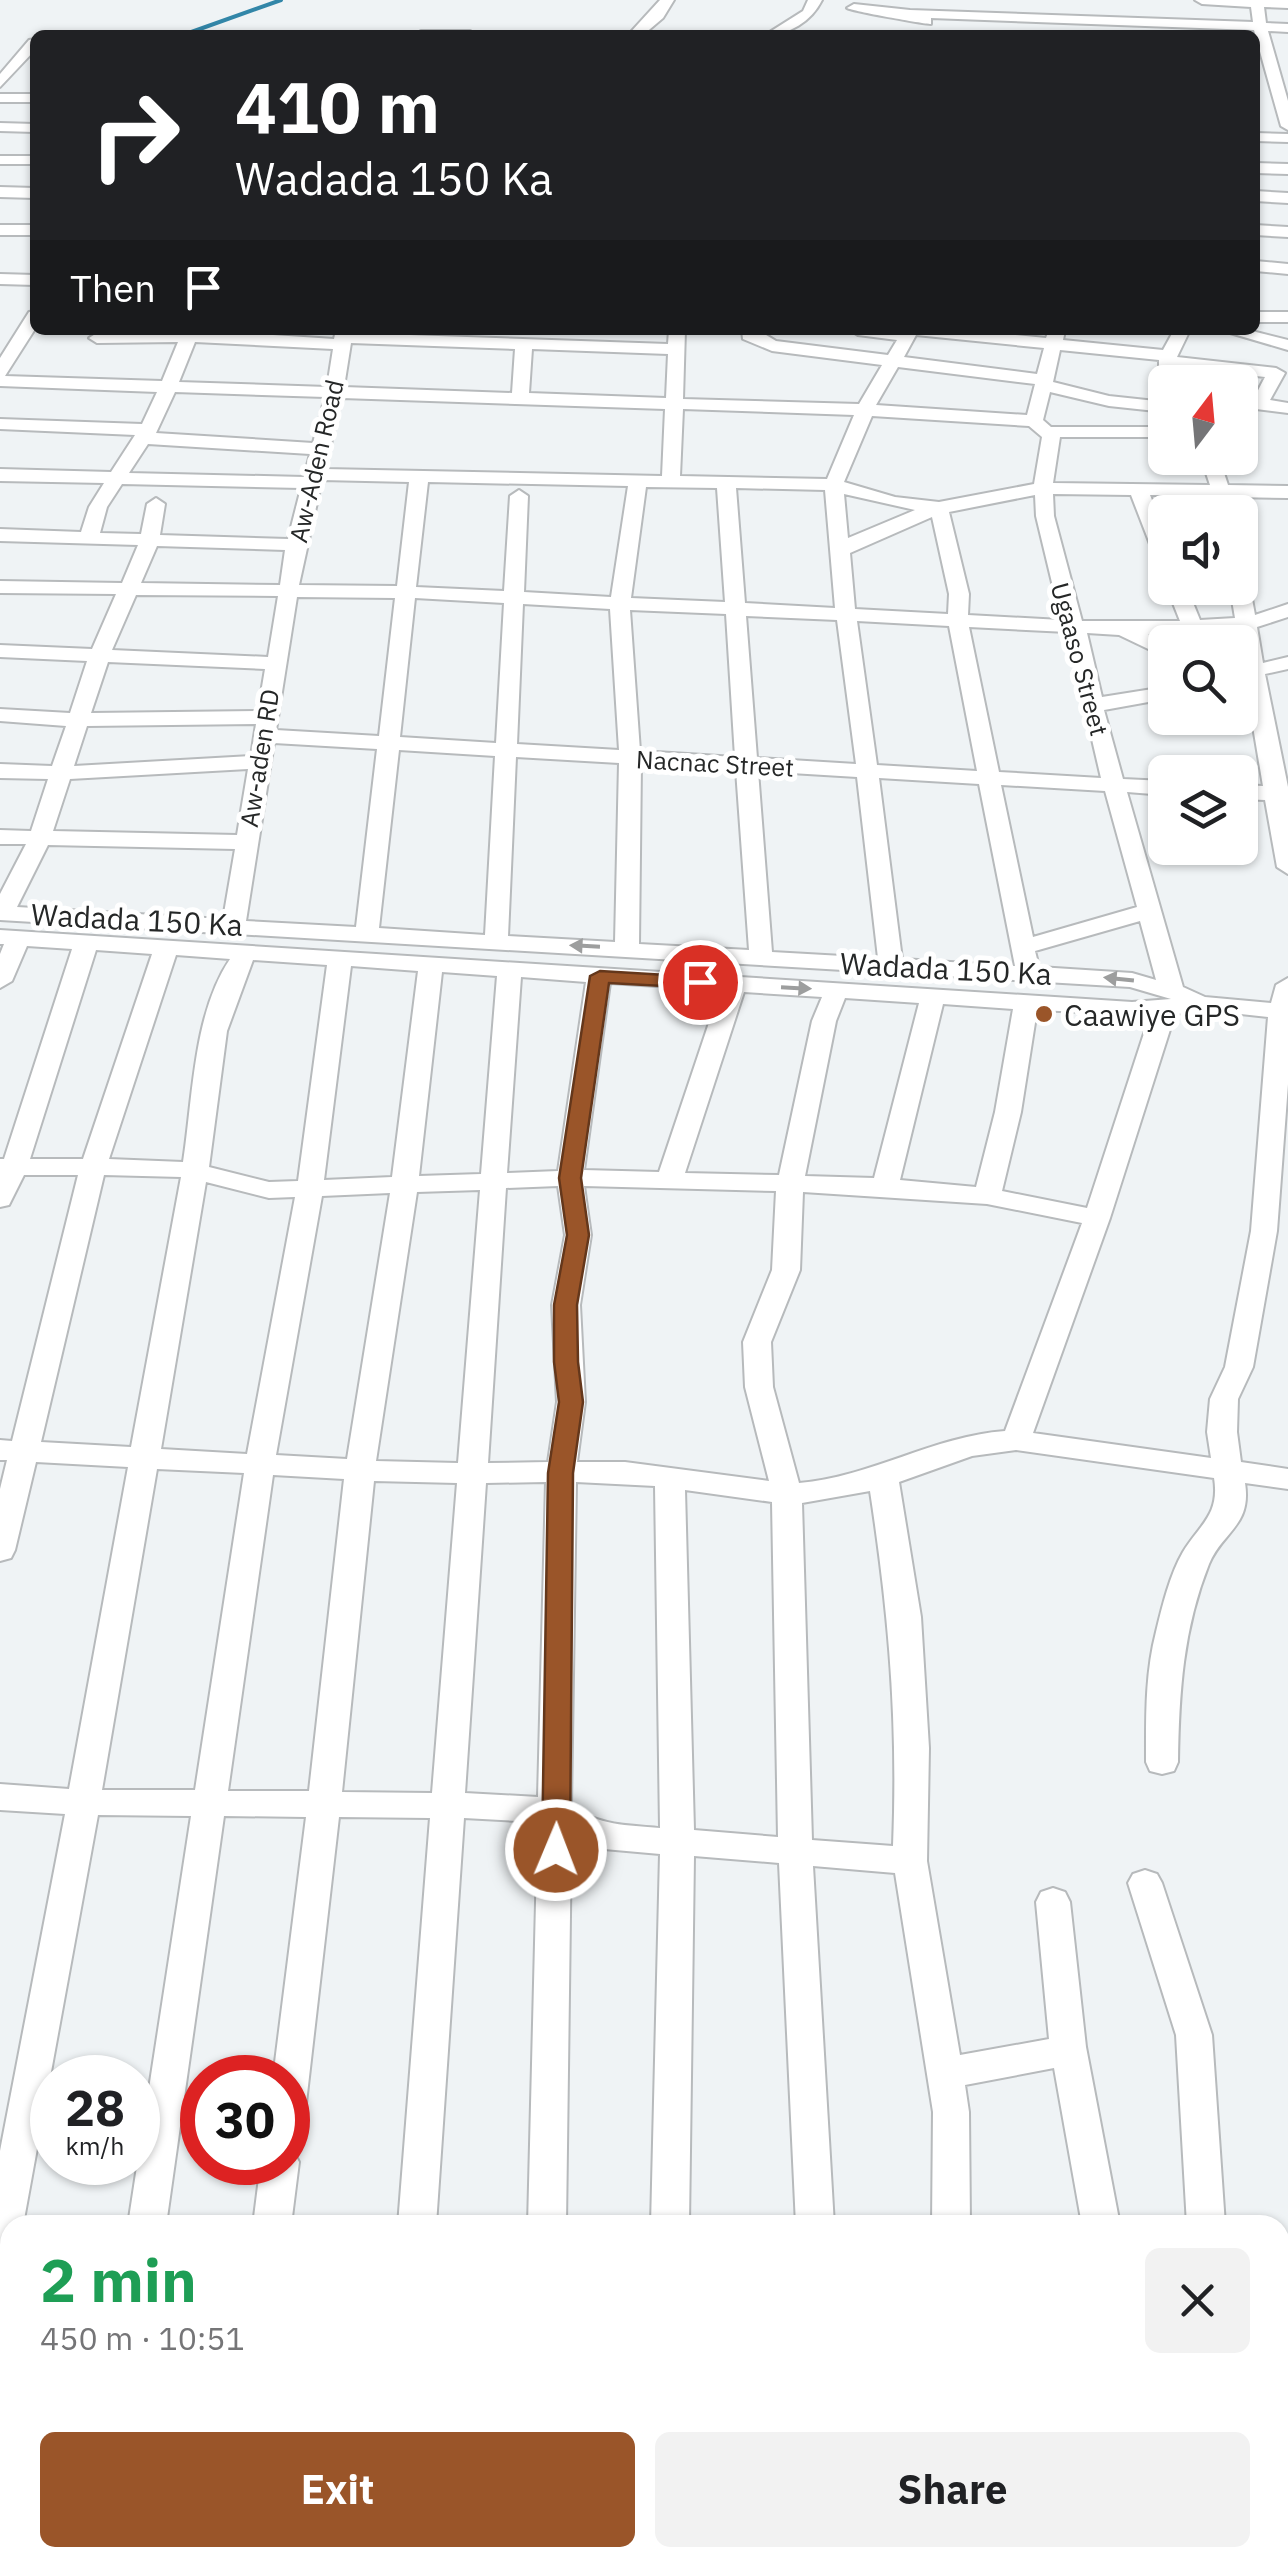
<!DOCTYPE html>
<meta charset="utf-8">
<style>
body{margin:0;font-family:"IBM Plex Sans",sans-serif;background:#f2f2f2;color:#202124;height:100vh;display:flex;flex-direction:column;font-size:38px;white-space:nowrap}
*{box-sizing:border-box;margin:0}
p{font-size:32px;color:#757577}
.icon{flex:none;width:55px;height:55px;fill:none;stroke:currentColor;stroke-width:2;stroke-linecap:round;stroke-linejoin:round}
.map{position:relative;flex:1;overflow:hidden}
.drawer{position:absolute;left:0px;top:2215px;width:1290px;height:352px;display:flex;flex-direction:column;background:#fff;border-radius:30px 30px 0 0;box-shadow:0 2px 8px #0004}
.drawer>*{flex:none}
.top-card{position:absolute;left:30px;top:30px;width:1230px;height:305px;border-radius:15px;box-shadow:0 2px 8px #0004;background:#202124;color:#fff;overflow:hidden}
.needle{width:65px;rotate:16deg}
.fabs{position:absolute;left:1148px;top:365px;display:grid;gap:20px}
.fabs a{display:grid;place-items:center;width:110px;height:110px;border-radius:15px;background:#fff;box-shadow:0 2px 8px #0004;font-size:50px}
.speed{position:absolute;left:30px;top:2055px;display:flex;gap:20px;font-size:50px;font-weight:700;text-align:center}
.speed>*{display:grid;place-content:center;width:130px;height:130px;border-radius:50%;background:#fff;box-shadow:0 2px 8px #0004;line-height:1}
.speed small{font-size:25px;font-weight:400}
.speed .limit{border:15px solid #d22;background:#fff;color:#111}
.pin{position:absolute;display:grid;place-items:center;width:85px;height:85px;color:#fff;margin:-42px;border:5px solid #fff;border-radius:50%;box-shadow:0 2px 10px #0007}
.me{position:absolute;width:110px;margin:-55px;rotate:1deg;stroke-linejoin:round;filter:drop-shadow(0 0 8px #0008)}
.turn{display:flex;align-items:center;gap:35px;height:210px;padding:0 40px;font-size:45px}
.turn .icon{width:130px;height:130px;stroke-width:2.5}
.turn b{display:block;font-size:70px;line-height:85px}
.then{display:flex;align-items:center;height:95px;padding:0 40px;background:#0003;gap:20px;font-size:38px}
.round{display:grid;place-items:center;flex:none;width:105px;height:105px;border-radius:15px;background:#f2f2f2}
.head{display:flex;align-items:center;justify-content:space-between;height:170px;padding:0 40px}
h1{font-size:60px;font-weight:800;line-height:75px;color:#1e9e55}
.primary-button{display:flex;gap:20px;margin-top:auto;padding:20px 40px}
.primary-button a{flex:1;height:115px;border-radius:15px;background:#9a5529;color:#fff;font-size:40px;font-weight:800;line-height:115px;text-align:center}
.primary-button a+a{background:#f2f2f2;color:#202124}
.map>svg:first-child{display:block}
</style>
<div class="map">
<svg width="1288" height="2566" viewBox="0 0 1288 2566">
<rect width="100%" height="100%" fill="#eff3f5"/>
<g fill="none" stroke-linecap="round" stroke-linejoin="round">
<!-- stream -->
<path stroke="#3286a8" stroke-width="4" d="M 183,35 L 281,0"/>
<defs>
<path id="minor" d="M 660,0 L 674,0 L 663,18 L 643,35 L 628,35 Z
M 808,0 L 822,0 C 811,22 789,35 765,35 L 803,11 Z
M 1195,0 L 1288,0 L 1288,8 L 1264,7 L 1266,23 L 1288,24 L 1288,32 L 1268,31 L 1288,101 L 1288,130 L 1281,126 L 1254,30 L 931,18 L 931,24 C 924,24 852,11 847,8 L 854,4 L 910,10 L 1253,22 L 1251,7 L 1202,4 Z
M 421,31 L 470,31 L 477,35 L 414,35 Z
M 35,39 L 35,50 L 0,87 L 0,74 L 29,40 Z
M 0,94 L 35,94 L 35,102 L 0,102 Z
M 0,123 L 35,124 L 35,132 L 0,131 Z
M 1255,133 L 1288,134 L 1288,142 L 1255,141 Z
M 0,156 L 35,156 L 35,164 L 0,164 Z
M 1255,163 L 1288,164 L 1288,174 L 1255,173 Z
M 0,187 L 35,188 L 35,198 L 0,197 Z
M 1255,191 L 1288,193 L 1288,203 L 1255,201 Z
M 0,225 L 35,225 L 35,235 L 0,235 Z
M 1255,225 L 1288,227 L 1288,237 L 1255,235 Z
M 1255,261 L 1288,264 L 1288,274 L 1255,271 Z
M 0,274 L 35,275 L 35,285 L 0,284 Z
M 35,311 L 35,329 L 5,376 L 162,381 L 178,342 L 97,343 L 89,338 L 97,333 L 200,330 L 334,339 L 336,330 L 352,330 L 352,333 L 668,344 L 669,330 L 685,330 L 683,399 L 859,404 L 882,365 L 772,351 L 743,339 L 742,330 L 758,330 L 776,341 L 888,355 L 897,340 L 858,335 L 850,330 L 964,330 L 1046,338 L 1049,330 L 1065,330 L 1063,340 L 1163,350 L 1174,330 L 1190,330 L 1177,357 L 1276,368 L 1285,373 L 1270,400 L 1288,403 L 1288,413 L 1240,407 L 1240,397 L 1254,398 L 1265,377 L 1177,367 L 1177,382 L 1165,382 L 1165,386 L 1159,382 L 1159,360 L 1060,350 L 1053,382 L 1109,396 L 1165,402 L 1165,412 L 1109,406 L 1050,392 L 1043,420 L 1051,427 L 1165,427 L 1165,437 L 1060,437 L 1053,483 L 1210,485 L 1201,458 L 1219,458 L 1228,485 L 1288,486 L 1288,498 L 1232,497 L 1237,512 L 1219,512 L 1213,496 L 1150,495 L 1165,533 L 1165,563 L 1155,557 L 1131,495 L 1053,494 L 1054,516 L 1082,621 L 1180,621 L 1167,588 L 1187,588 L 1200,620 L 1235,618 L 1230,588 L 1240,588 L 1240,582 L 1250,588 L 1255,615 L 1288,604 L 1288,617 L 1257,627 L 1263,663 L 1288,657 L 1288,669 L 1265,674 L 1288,787 L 1288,874 L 1277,867 L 1265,800 L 1240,799 L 1240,785 L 1263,786 L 1245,679 L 1240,680 L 1240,668 L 1243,667 L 1237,630 L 1148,634 L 1165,643 L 1165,657 L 1119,635 L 1087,633 L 1102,697 L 1165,687 L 1165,699 L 1104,710 L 1123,779 L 1165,781 L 1165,795 L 1127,792 L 1183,987 L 1205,997 L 1271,1003 L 1276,985 L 1288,978 L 1288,1084 L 1277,1231 L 1253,1367 L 1238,1399 L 1237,1432 L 1241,1462 L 1288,1469 L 1288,1489 L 1245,1483 C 1252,1526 1222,1532 1209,1564 C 1183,1629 1179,1693 1178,1762 L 1174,1771 L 1162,1774 L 1150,1771 L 1146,1762 C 1146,1719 1145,1674 1156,1632 C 1162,1607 1170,1574 1183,1552 C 1200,1524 1220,1515 1214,1478 L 1016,1450 L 972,1456 L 899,1482 L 921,1617 L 929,1748 L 927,1861 L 960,2055 L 1049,2039 L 1036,1902 L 1041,1892 L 1053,1888 L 1065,1892 L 1070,1902 L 1086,2047 L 1120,2225 L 1082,2225 L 1054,2068 L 965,2085 L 969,2112 L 970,2225 L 932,2225 L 933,2112 L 895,1873 L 813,1866 L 834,2225 L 796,2225 L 779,1863 L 694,1856 L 689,2225 L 651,2225 L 660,1854 L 604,1849 L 571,1838 L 566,2225 L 528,2225 L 538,1822 L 464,1818 L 436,2225 L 398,2225 L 430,1818 L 339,1817 L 306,2103 L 301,2114 L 288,2118 L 288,2078 L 273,2078 L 306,1817 L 224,1816 L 166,2225 L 128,2225 L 191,1816 L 98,1815 L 23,2225 L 10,2225 L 10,2260 L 0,2264 L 0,2151 L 65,1814 L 0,1810 L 0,1784 L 69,1789 L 128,1467 L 36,1462 L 15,1550 L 11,1558 L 0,1561 L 0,1489 L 7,1460 L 0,1460 L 0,1440 L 12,1441 L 78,1175 L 24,1175 L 9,1205 L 0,1207 L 0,1159 L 4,1159 L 72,949 L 27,946 L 12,981 L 0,988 L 0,954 L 4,944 L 0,944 L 0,930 L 1132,1002 L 1171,999 L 1130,987 L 0,920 L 0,894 L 26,844 L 0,844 L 0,830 L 31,831 L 48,779 L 0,778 L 0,764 L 52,766 L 66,726 L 0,721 L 0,709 L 70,713 L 87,661 L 0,657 L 0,645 L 92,649 L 116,594 L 0,593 L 0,581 L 122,583 L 138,545 L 0,541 L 0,529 L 81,532 L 89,507 L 104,483 L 0,481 L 0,469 L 111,472 L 135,435 L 0,429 L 0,419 L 142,424 L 157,392 L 0,386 L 0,358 L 29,312 ZM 916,335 L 1044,348 L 1037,374 L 904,357 ZM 195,342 L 333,349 L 327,387 L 179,382 ZM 351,343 L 515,349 L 512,393 L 344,387 ZM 532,349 L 668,354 L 666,398 L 529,393 ZM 898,367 L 1035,384 L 1027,415 L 876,405 ZM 175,392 L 325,397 L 313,443 L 156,433 ZM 342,398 L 665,409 L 662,476 L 325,469 ZM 683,409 L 854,415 L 827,479 L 680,476 ZM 872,416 L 1029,426 L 1042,437 L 1034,484 L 939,502 L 895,497 L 844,482 ZM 148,444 L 310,454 L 304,477 L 129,473 ZM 322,480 L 409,482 L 397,586 L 299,585 ZM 428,482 L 628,486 L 611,597 L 524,592 L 528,496 L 519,490 L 510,496 L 504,591 L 416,587 ZM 122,484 L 301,488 L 288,539 L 160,535 L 165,504 L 156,498 L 147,504 L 141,534 L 100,533 L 107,507 ZM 646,487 L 717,488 L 725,602 L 631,598 ZM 736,488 L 825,490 L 835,608 L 745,603 ZM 844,494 L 915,510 L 848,538 ZM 1035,495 L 1036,516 L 1061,620 L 968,615 L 969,594 L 949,512 ZM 932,517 L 949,594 L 948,614 L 855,609 L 850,553 ZM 157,546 L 285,550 L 280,585 L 141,583 ZM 136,595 L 278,596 L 268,657 L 112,650 ZM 297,597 L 395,598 L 379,736 L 276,730 ZM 415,598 L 504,603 L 496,743 L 400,737 ZM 523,604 L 610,609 L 619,750 L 517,744 ZM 630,610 L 726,614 L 735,757 L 640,751 ZM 746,616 L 837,620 L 856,764 L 757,758 ZM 857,621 L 949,626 L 977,771 L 877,765 ZM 969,627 L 1067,632 L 1101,778 L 999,772 ZM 108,662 L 265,669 L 258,711 L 91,713 ZM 256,724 L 251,756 L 74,766 L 87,726 ZM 274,743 L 377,749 L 356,927 L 246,921 ZM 399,750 L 495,756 L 485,935 L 379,928 ZM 516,757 L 619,763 L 615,942 L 508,936 ZM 641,764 L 736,770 L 749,950 L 639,944 ZM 248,769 L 237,835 L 53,831 L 70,779 ZM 758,771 L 857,777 L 878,958 L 772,952 ZM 879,778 L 979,784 L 1015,966 L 902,959 ZM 1001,785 L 1105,791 L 1137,907 L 1033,937 ZM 48,845 L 235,849 L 223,919 L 17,907 ZM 1140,921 L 1156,980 L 1132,973 L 1039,967 L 1035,951 ZM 96,950 L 152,954 L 83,1159 L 30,1159 ZM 176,955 L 230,959 C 193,1014 193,1098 183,1162 L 109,1159 ZM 253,960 L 327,965 L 298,1181 L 269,1182 L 209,1167 L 227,1031 ZM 351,966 L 418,971 L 392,1177 L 324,1180 ZM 442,972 L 497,976 L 481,1174 L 419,1176 ZM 521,977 L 586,982 L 558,1171 L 507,1173 ZM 610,983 L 720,990 L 659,1172 L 584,1170 ZM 744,992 L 822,997 L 812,1021 L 779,1175 L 685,1173 ZM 845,998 L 919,1003 L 874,1178 L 805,1176 L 836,1021 ZM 943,1004 L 1013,1009 L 995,1112 L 976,1187 L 900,1180 ZM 1037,1010 L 1150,1015 L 1087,1208 L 1002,1191 L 1021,1112 ZM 1213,1011 L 1268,1017 L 1251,1231 L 1225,1367 L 1210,1399 L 1207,1432 L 1211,1458 L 1033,1433 L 1110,1218 L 1175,1014 ZM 104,1175 L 181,1177 L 131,1447 L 41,1442 ZM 206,1182 L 269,1198 L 295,1197 L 247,1454 L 161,1449 ZM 558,1186 L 565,1235 L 552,1305 L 557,1402 L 548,1462 L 488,1463 L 506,1188 ZM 584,1186 L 776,1191 L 772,1270 L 743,1342 L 745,1387 L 769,1481 L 625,1462 L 577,1462 L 585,1402 L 580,1305 L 591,1235 ZM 480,1190 L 458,1463 L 376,1461 L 417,1192 ZM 803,1192 L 987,1204 L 1082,1223 L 1005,1431 C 934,1436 871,1477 799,1483 L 773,1387 L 771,1342 L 800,1270 ZM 390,1193 L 347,1459 L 276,1455 L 322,1196 ZM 157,1469 L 244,1473 L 195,1790 L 102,1790 ZM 273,1475 L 344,1479 L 309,1791 L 228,1791 ZM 374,1481 L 457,1483 L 432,1793 L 342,1792 ZM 546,1482 L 538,1797 L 465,1793 L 486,1483 ZM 576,1482 L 655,1486 L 660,1828 C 627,1825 598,1826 571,1805 ZM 685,1490 L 772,1502 L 778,1837 L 694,1830 ZM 870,1491 C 889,1615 898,1721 893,1846 L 812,1840 L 802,1503 Z
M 1255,312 L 1288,312 L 1288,322 L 1255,322 Z
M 1220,330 L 1248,330 L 1288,340 L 1288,350 Z
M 1145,1870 L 1157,1874 L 1162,1883 L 1212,2035 L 1225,2225 L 1187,2225 L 1176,2035 L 1128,1883 L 1133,1874 Z
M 288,2149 L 293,2151 L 299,2162 L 291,2225 L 253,2225 L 261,2162 L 288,2162 Z
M 1280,2291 L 1288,2292 L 1288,2326 L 1280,2325 Z
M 76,2558 L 118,2558 L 117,2566 L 75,2566 Z
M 224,2558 L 266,2558 L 265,2566 L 223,2566 Z
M 372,2558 L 414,2558 L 413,2566 L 371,2566 Z
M 523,2558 L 565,2558 L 564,2566 L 522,2566 Z
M 675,2558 L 717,2558 L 717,2566 L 675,2566 Z
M 824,2558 L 866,2558 L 866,2566 L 824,2566 Z
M 965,2558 L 1007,2558 L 1008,2566 L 966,2566 Z
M 1152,2558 L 1194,2558 L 1195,2566 L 1153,2566 Z"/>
</defs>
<!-- minor casing -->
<use href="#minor" stroke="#b7babc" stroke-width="4"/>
<!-- minor -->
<use href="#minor" fill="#fff" fill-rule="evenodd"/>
</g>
<!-- one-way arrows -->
<defs><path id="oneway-solid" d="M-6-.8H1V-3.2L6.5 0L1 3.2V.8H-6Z" transform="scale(2.5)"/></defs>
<g fill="#9d9e9e">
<use href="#oneway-solid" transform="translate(585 946) rotate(-177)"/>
<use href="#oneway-solid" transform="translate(1119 979) rotate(-174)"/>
<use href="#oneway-solid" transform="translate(796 988) rotate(3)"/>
</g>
<!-- route -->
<path fill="#9a5529" stroke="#64371b" stroke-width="2.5" d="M 600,971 L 700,977 L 710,982 L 700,988 L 609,983 L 581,1178 L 589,1235 L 577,1305 L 578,1362 L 583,1402 L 573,1473 L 570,1850 L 566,1857 L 556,1861 L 546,1857 L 542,1850 L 548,1473 L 559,1402 L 554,1362 L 554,1305 L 567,1235 L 559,1178 L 590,976 Z"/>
<!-- markers -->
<circle fill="#9a5529" stroke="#fff" stroke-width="4" cx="1044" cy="1014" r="10"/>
<g text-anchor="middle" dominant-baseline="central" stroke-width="10" stroke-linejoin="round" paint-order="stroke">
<!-- far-street labels -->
<g font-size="25" fill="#252727" stroke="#fff">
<text transform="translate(316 461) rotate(-77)">Aw-Aden Road</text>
<text transform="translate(1080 659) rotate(75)">Ugaaso Street</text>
<text transform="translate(259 758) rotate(-81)">Aw-aden RD</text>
<text transform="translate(715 763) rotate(3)">Nacnac Street</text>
</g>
<!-- street labels -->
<g font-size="30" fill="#252727" stroke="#fff">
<text transform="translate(137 919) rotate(3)">Wadada 150 Ka</text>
<text transform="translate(946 968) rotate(3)">Wadada 150 Ka</text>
</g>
<!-- poi labels -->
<g font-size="30" fill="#252727" stroke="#fff" text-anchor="start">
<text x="1064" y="1014">Caawiye GPS</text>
</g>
</g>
</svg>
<div class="fabs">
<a><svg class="needle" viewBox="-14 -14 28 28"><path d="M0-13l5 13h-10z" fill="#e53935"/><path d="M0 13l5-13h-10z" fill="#757577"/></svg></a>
<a><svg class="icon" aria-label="sound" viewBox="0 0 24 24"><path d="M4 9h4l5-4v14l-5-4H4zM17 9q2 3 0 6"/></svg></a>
<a><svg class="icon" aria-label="search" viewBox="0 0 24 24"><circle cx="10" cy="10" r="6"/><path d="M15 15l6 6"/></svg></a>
<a><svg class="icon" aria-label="layers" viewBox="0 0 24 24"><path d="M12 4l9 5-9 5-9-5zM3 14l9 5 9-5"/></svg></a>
</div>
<div class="speed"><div>28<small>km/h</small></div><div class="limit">30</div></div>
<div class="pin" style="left:700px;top:982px;background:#d93025"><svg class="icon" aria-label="arrive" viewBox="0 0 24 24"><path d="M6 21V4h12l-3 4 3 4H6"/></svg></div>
<svg class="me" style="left:556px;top:1850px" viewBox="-20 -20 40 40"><circle r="17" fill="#9a5529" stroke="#fff" stroke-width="3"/><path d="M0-11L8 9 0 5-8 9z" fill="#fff"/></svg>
<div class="top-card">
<div class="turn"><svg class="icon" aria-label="right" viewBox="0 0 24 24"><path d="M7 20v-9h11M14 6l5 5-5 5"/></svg><div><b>410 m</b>Wadada 150 Ka</div></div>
<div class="then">Then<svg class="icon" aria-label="arrive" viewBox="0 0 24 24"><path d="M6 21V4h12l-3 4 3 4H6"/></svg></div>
</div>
<section class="drawer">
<div class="head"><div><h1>2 min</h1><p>450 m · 10:51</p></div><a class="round"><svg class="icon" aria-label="close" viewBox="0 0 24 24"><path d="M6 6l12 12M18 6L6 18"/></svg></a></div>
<div class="primary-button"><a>Exit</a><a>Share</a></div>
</section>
</div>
